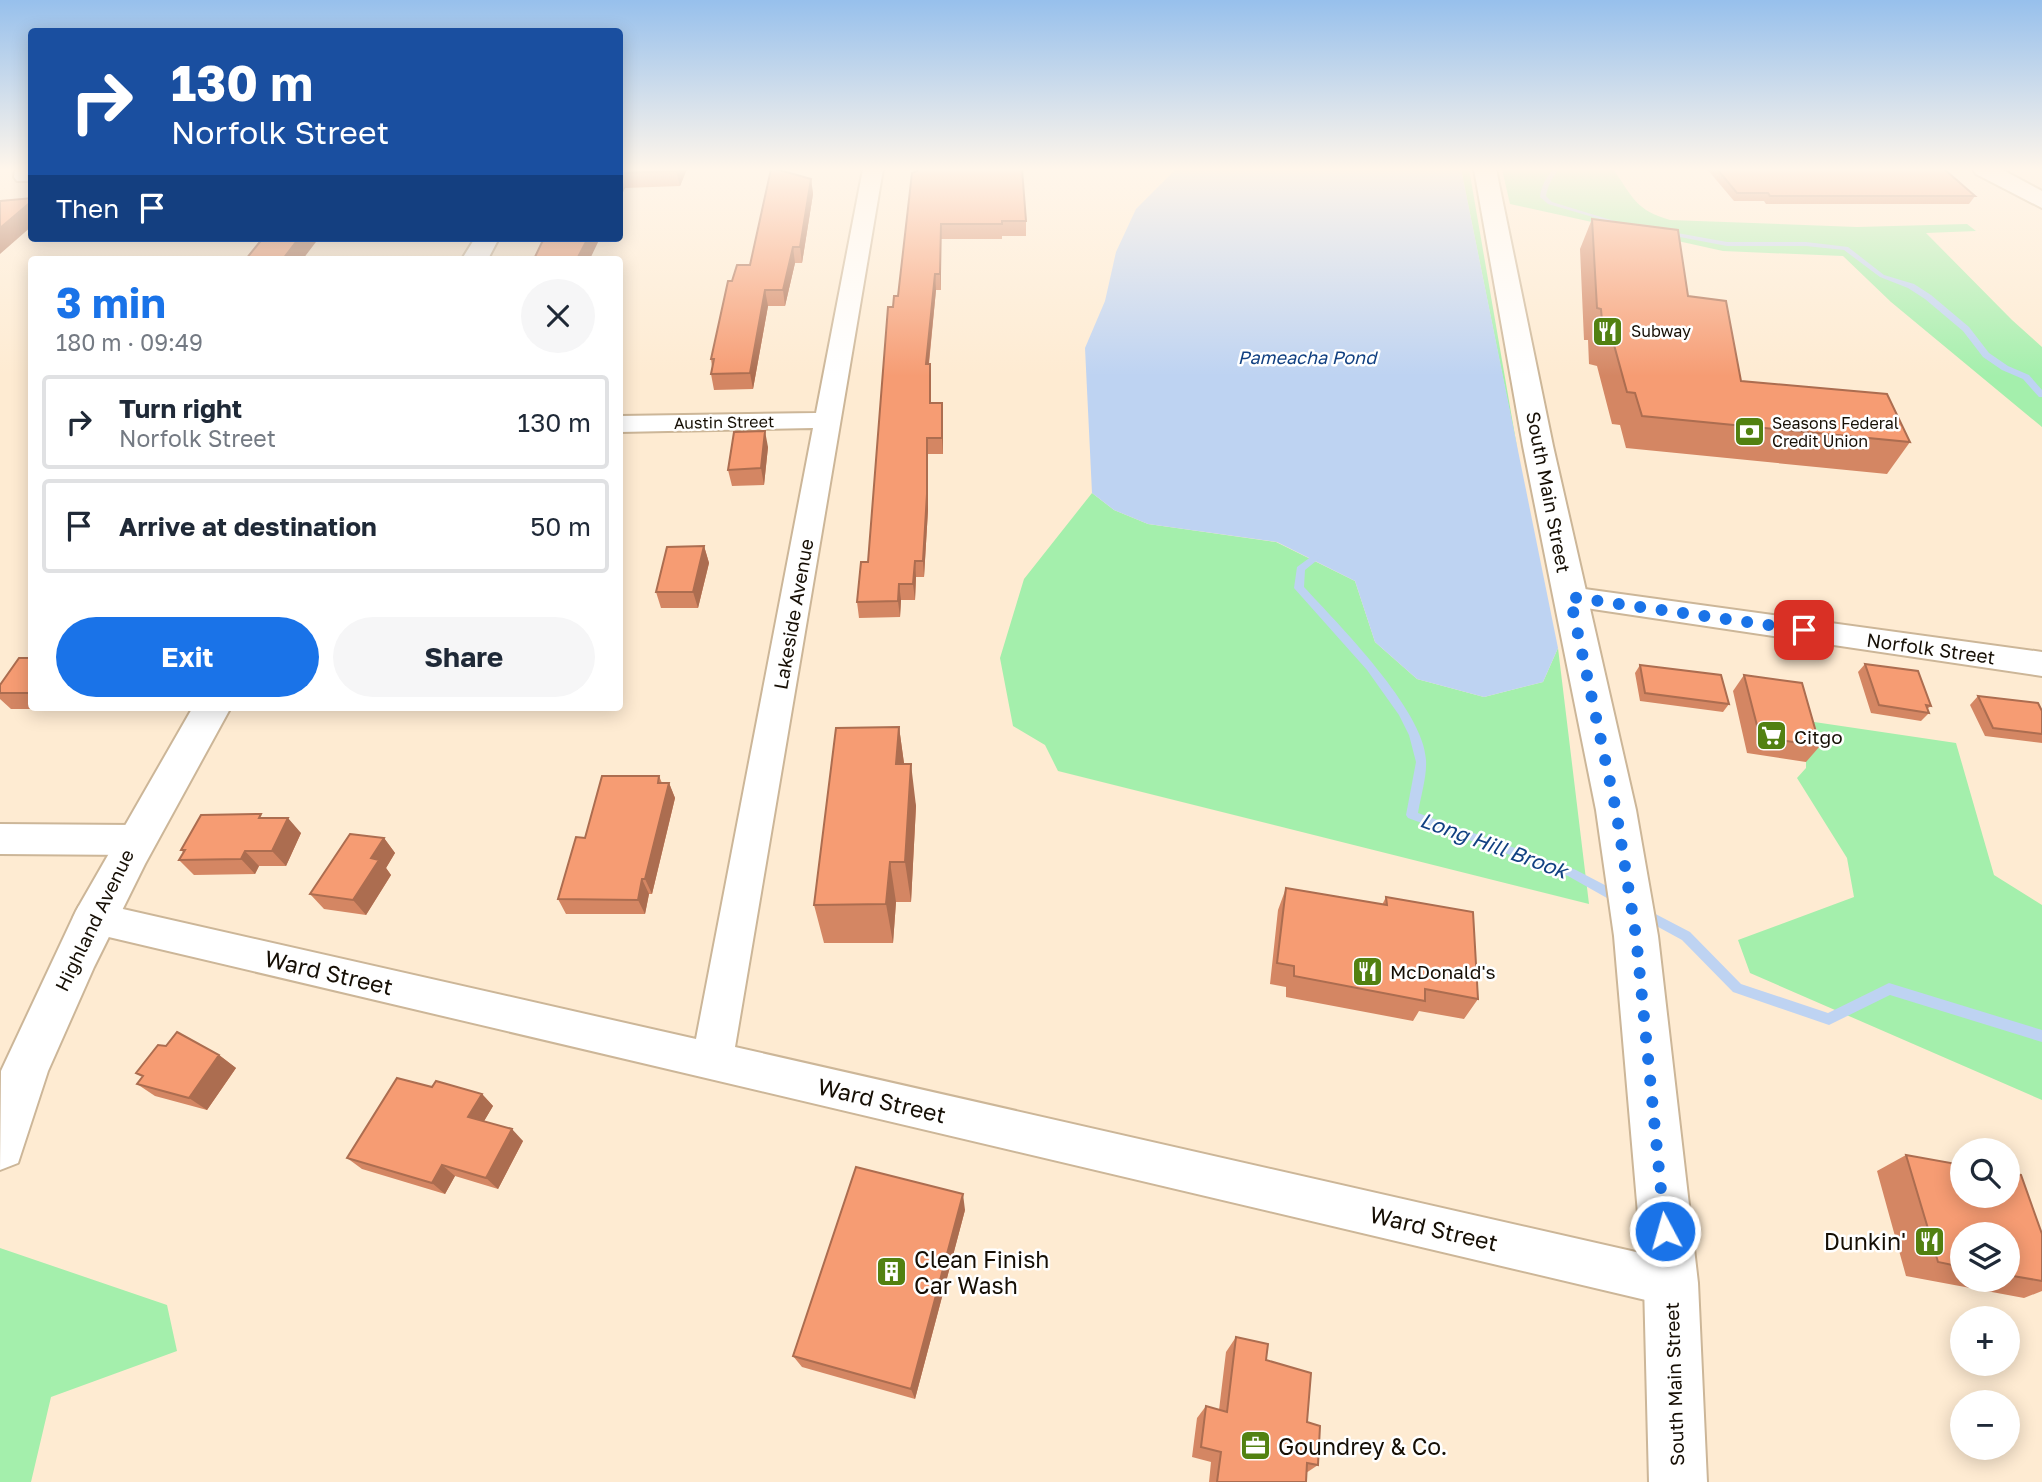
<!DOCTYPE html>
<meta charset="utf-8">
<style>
body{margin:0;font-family:"Golos Text",sans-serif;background:#f6f6f7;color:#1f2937;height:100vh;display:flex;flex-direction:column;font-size:26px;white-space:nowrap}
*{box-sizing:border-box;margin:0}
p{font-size:23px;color:#747a83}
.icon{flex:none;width:38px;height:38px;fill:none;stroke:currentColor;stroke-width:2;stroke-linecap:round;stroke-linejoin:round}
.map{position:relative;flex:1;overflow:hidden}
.panel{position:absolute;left:28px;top:256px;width:595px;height:455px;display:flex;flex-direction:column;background:#fff;border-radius:7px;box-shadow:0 4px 18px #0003}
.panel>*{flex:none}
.top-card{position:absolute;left:28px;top:28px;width:595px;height:214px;border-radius:7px;box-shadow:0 4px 18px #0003;background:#1a4fa0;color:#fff;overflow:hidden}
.fabs{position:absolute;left:1950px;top:1138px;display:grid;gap:14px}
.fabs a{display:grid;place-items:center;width:70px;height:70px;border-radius:50%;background:#fff;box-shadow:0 4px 18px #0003;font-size:35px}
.pin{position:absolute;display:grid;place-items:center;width:60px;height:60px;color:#fff;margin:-30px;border-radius:14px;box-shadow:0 4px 10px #0006}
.me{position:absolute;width:77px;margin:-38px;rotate:354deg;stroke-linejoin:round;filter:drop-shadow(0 0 5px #0008)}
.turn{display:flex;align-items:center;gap:24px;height:147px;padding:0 28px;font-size:32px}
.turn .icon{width:91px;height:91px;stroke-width:2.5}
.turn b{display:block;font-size:49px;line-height:60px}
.then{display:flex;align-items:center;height:66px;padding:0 28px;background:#0003;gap:14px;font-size:26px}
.round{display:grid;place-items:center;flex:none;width:74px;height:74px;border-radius:37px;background:#f6f6f7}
.overview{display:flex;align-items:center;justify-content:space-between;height:119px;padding:0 28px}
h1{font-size:42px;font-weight:700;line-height:52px;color:#1a73e8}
.button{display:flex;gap:14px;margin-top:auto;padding:14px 28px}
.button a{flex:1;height:80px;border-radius:42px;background:#1a73e8;color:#fff;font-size:28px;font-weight:700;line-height:80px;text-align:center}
.button a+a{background:#f6f6f7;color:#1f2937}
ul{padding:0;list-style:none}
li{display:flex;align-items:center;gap:21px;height:94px;margin:0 14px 10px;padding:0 14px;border:4px solid #e0e1e3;border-radius:7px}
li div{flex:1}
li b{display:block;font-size:26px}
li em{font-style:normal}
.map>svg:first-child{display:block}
</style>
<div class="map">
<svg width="2042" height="1482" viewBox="0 0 2042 1482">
<rect width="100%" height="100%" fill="#feebd2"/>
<!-- green -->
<path fill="#a4efac" d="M 1461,169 L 1469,169 L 1518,453 Z
M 1502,169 L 1613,169 C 1633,197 1635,210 1670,220 L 1857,227 L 1967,224 L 1976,231 L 1926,233 L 2012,320 L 2042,347 L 2042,427 L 1891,302 L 1843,256 L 1723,251 L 1510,204 Z
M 1092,493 L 1114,510 L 1148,524 L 1276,542 L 1355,581 L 1375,642 L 1417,679 L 1484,697 L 1543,682 L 1558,648 L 1589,904 L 1058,771 L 1045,745 L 1013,726 L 1000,658 L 1024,579 Z
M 1794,719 L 1956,743 L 1994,875 L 2042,905 L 2042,1100 L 1750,973 L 1738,940 L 1854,897 L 1847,858 L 1797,778 L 1806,768 L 1806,762 Z
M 0,1248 L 167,1305 L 177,1351 L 51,1397 L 31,1482 L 0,1482 Z"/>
<!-- water -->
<path fill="#bed3f2" d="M 1176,169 L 1461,169 L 1558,648 L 1543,682 L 1484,697 L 1417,679 L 1375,642 L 1355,581 L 1277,542 L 1148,524 L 1114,510 L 1092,493 L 1085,348 L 1105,301 L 1116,252 L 1136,209 Z"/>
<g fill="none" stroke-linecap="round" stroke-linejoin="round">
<!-- stream -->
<path fill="#bed3f2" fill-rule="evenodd" d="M 1553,169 L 1559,169 C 1552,178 1548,185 1546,196 L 1552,202 L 1624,224 L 1624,226 L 1548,204 L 1540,197 C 1541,186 1546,178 1553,169 Z
M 1666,231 L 1727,242 L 1806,242 L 1848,247 L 1884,275 L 1914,284 L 1931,295 L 1969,327 L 1989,353 L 2008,366 L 2029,375 L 2042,390 L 2042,397 L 2039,397 L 2023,379 L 2002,370 L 1983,357 L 1963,331 L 1925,299 L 1908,288 L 1880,277 L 1844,250 L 1806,246 L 1727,246 L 1664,234 L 1663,233 Z
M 1323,548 L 1328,551 L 1326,553 L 1305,570 L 1304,587 C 1338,624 1424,710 1426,760 C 1427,777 1421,795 1418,813 L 1576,870 L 1622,894 L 1624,898 L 1622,902 L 1618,903 L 1614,902 L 1568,876 L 1408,818 L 1406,815 L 1416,762 L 1409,735 L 1399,715 L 1367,670 L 1294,588 L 1297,567 Z
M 1644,908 L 1690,932 L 1741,984 L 1828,1013 L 1889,983 L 2042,1030 L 2042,1042 L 1890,995 L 1829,1025 L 1733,992 L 1682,940 L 1640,917 L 1638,913 L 1640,909 Z"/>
<defs>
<path id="street" d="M 15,169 L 32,169 L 31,181 L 17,181 L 14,177 Z
M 863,169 L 883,169 L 735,1047 L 1671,1260 L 1687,1267 L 1694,1283 L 1687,1299 L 1671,1306 L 79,930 L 73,918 L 79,906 L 92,902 L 696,1039 L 813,428 L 620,432 L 620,416 L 816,413 Z
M 1570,587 L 2042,652 L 2042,676 L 1559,604 L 1555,597 L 1559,590 Z
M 0,824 L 134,825 L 147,830 L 152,840 L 147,850 L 134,855 L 0,854 Z"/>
<path id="secondary" d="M 1973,169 L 2001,169 L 2042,191 L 2042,208 L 1976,174 Z
M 475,238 L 499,238 L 488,259 L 462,259 Z
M 193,707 L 231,707 L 145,864 L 94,967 L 48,1071 L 18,1163 L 0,1170 L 1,1071 L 76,911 Z"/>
<path id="primary" d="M 1474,169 L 1496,169 L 1553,446 L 1636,810 L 1658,936 L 1698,1283 L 1707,1482 L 1649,1482 L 1644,1283 L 1614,936 L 1596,810 L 1523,446 Z"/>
</defs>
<!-- street casing -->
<use href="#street" stroke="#ccb698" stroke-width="4"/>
<!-- secondary casing -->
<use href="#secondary" stroke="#ccb698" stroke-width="4"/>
<!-- primary casing -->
<use href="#primary" stroke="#ccb698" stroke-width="4"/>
<!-- street -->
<use href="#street" fill="#fff" fill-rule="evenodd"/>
<!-- secondary -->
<use href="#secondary" fill="#fff" fill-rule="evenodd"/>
<!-- primary -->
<use href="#primary" fill="#fff" fill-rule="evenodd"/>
</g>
<!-- wall -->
<path fill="#d48663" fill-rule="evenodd" d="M 620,169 L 687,169 L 680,186 L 625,188 Z
M 1707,169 L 1944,169 L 1975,196 L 1969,204 L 1766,204 L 1764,201 L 1734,201 Z
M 912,173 L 1026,221 L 1026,236 L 1002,236 L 1002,239 L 941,239 L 941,290 L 936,290 L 929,364 L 930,364 L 931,380 L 931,403 L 943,419 L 943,454 L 928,454 L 928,510 L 924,577 L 916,577 L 915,600 L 901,600 L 900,617 L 859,618 L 857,602 L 868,562 L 893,307 L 898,296 Z
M 811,179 L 813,194 L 802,263 L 795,263 L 785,306 L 768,306 L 753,389 L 714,390 L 711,374 L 712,367 L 711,359 L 750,265 Z
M 1592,219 L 1688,296 L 1741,381 L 1910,442 L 1887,474 L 1626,448 L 1620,425 L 1612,424 L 1597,366 L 1589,364 L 1588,340 L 1584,340 L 1580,249 Z
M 768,447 L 764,485 L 732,486 L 728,470 Z
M 704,546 L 709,563 L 698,608 L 661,608 L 656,592 Z
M 32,658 L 32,707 L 81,707 L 80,709 L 11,709 L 0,699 L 0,685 Z
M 1865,664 L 1931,706 L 1927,709 L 1929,713 L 1921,721 L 1871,713 L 1858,672 Z
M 1640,665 L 1729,704 L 1723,712 L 1640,701 L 1635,673 Z
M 1744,675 L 1820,746 L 1806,762 L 1747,753 L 1733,691 Z
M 1978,696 L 2042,711 L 2042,743 L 1985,736 L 1970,705 Z
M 899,727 L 904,764 L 916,806 L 911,902 L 896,902 L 893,943 L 824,943 L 814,905 Z
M 659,776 L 662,783 L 669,783 L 675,798 L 652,894 L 649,894 L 645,914 L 566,914 L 558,899 L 585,838 Z
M 265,818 L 301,833 L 286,866 L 259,866 L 255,874 L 194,875 L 179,860 L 183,852 L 181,850 Z
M 384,838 L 395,853 L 386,868 L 391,875 L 366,915 L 324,909 L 310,894 Z
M 1286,888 L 1382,905 L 1386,897 L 1478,999 L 1464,1019 L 1419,1011 L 1413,1021 L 1286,997 L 1286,987 L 1270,984 L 1278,910 Z
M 166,1046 L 219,1055 L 236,1068 L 207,1110 L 155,1096 L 137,1084 L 142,1077 L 136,1073 Z
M 432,1087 L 482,1094 L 493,1106 L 484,1121 L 523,1141 L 498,1189 L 455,1176 L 445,1194 L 362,1169 L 347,1158 Z
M 1906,1155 L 2042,1234 L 2042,1291 L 2024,1298 L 1906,1276 L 1877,1171 ZM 1962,1234 L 2007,1234 L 2007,1279 L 1962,1279 Z
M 965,1210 L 915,1399 L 802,1367 L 793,1356 Z
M 1236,1337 L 1266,1360 L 1307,1422 L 1318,1465 L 1306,1473 L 1306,1482 L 1209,1482 L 1211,1462 L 1192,1457 L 1197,1418 L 1206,1406 L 1219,1410 L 1226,1352 Z"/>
<!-- shaded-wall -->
<path fill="#ac6d50" d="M 677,169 L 687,169 L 680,186 L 676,171 Z
M 621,173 L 625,188 L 620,199 L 620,177 Z
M 811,179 L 813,194 L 802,263 L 800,247 Z
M 32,201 L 32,226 L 0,254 L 0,228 Z
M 941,224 L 941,290 L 940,274 Z
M 299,238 L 319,238 L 303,259 L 283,259 Z
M 588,238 L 600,238 L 590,259 L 577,259 Z
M 793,247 L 795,263 L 785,306 L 783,290 Z
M 935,274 L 936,290 L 927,380 L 926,364 Z
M 765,290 L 768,306 L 753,389 L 750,373 Z
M 930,364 L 931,380 L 931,419 L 930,403 Z
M 942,403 L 943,419 L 943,454 L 942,438 Z
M 765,431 L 768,447 L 764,485 L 761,468 Z
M 927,438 L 928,510 L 924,577 L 923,561 Z
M 704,546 L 709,563 L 698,608 L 693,592 Z
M 915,561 L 916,577 L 915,600 L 913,584 Z
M 899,584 L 901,600 L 900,617 L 898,601 Z
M 899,727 L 905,770 L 896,764 Z
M 911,764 L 916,806 L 911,902 L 905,862 Z
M 669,783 L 675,798 L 652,894 L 645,879 Z
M 288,818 L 301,833 L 286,866 L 272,851 Z
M 384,838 L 395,853 L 386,868 L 391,875 L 366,915 L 353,900 L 371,858 Z
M 245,851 L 259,866 L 255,874 L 241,859 Z
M 890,862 L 896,902 L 893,943 L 886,904 Z
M 642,879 L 649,894 L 645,914 L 638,900 Z
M 219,1055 L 236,1068 L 207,1110 L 189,1098 Z
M 482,1094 L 493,1106 L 480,1128 L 468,1117 Z
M 512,1129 L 523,1141 L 498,1189 L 486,1178 Z
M 442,1165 L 455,1176 L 445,1194 L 432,1183 Z
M 963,1194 L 965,1210 L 915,1399 L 911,1389 Z"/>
<!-- building -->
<path fill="#f69c73" stroke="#ac6d50" stroke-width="2" d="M 620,169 L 677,169 L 676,171 L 621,173 L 620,177 Z
M 771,169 L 776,169 L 811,179 L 800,247 L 793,247 L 783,290 L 765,290 L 750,373 L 711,374 L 714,359 L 711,359 L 728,281 L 732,281 L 737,265 L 750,265 Z
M 917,169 L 1022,169 L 1026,221 L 1002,221 L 1002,224 L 941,224 L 940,274 L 935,274 L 926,364 L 930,364 L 930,403 L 942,403 L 942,438 L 927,438 L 927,494 L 923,561 L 915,561 L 913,584 L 899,584 L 898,601 L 857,602 L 861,562 L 868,562 L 888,307 L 893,307 L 894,296 L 898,296 L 912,173 L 917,171 Z
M 1717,169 L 1944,169 L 1975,196 L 1770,196 L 1768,193 L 1737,193 Z
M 32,198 L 32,201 L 0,228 L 0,201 Z
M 1592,219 L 1678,230 L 1688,296 L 1726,301 L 1741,381 L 1887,394 L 1910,442 L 1642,416 L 1635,393 L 1627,392 L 1611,334 L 1603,333 L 1601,309 L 1597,308 Z
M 263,238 L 299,238 L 283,259 L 246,259 Z
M 544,238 L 588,238 L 577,259 L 534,259 Z
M 765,431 L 761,468 L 728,470 L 734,432 Z
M 704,546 L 693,592 L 656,592 L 667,547 Z
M 19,658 L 32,658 L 32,693 L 0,693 L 0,685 Z
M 1865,664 L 1918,671 L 1931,706 L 1926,705 L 1929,713 L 1879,705 Z
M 1640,665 L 1721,675 L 1729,704 L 1645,693 Z
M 1744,675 L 1802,683 L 1820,746 L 1760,737 Z
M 1978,696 L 2038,703 L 2042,711 L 2042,734 L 1993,728 Z
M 899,727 L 896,764 L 911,764 L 905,862 L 890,862 L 886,904 L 814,905 L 836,728 Z
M 602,776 L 659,776 L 658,783 L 669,783 L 645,879 L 642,879 L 638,900 L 558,899 L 576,837 L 585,838 Z
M 261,814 L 259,818 L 288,818 L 272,851 L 245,851 L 241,859 L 179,860 L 185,850 L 181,850 L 201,815 Z
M 350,834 L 384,838 L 371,858 L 379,860 L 353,900 L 310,894 Z
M 1286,888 L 1387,905 L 1386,897 L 1473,912 L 1478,999 L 1425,989 L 1425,1001 L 1294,976 L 1294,966 L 1277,963 Z
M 177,1032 L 219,1055 L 189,1098 L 137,1084 L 143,1076 L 136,1073 L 158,1045 L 166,1046 Z
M 397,1078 L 432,1087 L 436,1081 L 482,1094 L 468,1117 L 512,1129 L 486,1178 L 442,1165 L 432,1183 L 347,1158 Z
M 1906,1155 L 1962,1165 L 1962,1195 L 2007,1195 L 2007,1173 L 2021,1175 L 2042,1234 L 2042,1281 L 2007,1275 L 2007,1234 L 1962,1234 L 1962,1267 L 1938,1262 Z
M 856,1167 L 963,1194 L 911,1389 L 793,1356 Z
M 1236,1337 L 1268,1344 L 1266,1360 L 1311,1373 L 1307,1422 L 1320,1426 L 1318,1465 L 1307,1463 L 1306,1482 L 1217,1482 L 1221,1452 L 1201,1447 L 1206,1406 L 1227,1412 Z"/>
<!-- sky -->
<linearGradient id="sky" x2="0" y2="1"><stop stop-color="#97c0ec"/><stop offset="0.45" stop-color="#fff6eb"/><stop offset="1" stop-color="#fff6eb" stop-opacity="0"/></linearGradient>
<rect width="2042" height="376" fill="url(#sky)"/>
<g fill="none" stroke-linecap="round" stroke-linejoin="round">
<!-- route -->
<path stroke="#1a73e8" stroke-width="12" stroke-dasharray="0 21.6" d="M 1665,1231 L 1636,936 L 1616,810 L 1570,597 L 1804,630"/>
</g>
<!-- icons -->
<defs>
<symbol id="restaurant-square" viewBox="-11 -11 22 22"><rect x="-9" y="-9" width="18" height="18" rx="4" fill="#528111" stroke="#fff"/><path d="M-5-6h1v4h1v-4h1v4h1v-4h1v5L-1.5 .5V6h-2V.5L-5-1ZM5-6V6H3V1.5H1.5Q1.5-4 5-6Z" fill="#fff"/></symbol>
<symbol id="bank-square" viewBox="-11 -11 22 22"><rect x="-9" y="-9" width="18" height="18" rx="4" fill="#528111" stroke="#fff"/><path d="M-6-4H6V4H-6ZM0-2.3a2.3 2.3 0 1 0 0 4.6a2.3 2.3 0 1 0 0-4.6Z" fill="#fff"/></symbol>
<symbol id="supermarket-square" viewBox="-11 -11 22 22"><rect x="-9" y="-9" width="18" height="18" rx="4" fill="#528111" stroke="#fff"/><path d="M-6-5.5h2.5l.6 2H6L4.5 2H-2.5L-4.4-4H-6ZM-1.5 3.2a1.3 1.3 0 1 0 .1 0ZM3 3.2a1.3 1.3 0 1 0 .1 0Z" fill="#fff"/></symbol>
<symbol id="building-square" viewBox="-11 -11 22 22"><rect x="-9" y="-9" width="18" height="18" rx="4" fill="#528111" stroke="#fff"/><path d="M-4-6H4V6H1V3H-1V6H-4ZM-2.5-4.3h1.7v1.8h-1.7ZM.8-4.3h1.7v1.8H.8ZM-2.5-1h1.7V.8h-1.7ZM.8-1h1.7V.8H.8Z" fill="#fff"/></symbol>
<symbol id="office-square" viewBox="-11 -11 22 22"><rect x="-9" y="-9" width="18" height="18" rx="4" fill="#528111" stroke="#fff"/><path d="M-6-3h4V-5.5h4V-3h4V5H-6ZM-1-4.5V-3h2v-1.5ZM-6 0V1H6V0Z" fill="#fff"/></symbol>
</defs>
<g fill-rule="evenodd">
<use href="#restaurant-square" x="1590" y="314" width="35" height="35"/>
<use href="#bank-square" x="1732" y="414" width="35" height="35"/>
<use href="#supermarket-square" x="1754" y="718" width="35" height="35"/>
<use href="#restaurant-square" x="1350" y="954" width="35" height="35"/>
<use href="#restaurant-square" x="1912" y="1224" width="35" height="35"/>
<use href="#building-square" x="874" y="1254" width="35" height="35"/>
<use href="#office-square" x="1238" y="1428" width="35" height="35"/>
</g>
<g text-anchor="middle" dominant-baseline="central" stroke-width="5" stroke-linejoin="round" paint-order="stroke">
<!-- far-poi labels -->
<g font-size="16" fill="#160f05" stroke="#fff" text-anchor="start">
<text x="1631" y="331">Subway</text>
<text x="1772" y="423">Seasons Federal<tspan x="1772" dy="18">Credit Union</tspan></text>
</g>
<!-- far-street labels -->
<g font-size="16" fill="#160f05" stroke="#fff">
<text transform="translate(724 422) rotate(-1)">Austin Street</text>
</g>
<!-- far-water labels -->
<g font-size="18" font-style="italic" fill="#124182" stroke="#fff">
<text x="1307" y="357">Pameacha Pond</text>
</g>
<!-- street labels -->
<g font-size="19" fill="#160f05" stroke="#fff">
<text transform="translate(1549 492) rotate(79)">South Main Street</text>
<text transform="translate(793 614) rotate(-80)">Lakeside Avenue</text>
<text transform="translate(1931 648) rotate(8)">Norfolk Street</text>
<text transform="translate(94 920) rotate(-64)">Highland Avenue</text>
<text transform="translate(1674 1384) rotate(-92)">South Main Street</text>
</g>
<!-- poi labels -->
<g font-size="19" fill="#160f05" stroke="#fff" text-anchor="start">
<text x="1794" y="736">Citgo</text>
<text x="1390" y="971">McDonald's</text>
</g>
<!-- water labels -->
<g font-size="21" font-style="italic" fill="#124182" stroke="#fff">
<text transform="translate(1494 845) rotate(20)">Long Hill Brook</text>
</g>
<!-- near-street labels -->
<g font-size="23" fill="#160f05" stroke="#fff">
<text transform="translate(329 972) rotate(13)">Ward Street</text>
<text transform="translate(882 1100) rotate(13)">Ward Street</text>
<text transform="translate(1434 1228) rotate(13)">Ward Street</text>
</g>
<!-- near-poi labels -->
<g font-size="23" fill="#160f05" stroke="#fff" text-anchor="start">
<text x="1906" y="1241" text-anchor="end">Dunkin'</text>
<text x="914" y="1259">Clean Finish<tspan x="914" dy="26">Car Wash</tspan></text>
<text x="1278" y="1446">Goundrey &amp; Co.</text>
</g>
</g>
</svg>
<div class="fabs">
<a><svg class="icon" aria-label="search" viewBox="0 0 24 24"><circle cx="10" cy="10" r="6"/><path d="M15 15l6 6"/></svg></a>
<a><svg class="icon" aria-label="layers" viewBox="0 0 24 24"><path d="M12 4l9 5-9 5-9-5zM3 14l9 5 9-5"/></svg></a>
<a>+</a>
<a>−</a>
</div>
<div class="pin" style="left:1804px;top:630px;background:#d93025"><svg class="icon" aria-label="arrive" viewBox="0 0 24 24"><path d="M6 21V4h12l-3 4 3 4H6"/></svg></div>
<svg class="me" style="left:1665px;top:1231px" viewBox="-20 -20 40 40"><circle r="17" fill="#1a73e8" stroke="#fff" stroke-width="3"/><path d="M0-11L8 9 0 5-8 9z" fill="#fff"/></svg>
<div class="top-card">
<div class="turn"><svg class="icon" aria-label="right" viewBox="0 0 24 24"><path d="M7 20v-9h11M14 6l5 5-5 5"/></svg><div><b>130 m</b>Norfolk Street</div></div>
<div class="then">Then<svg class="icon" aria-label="arrive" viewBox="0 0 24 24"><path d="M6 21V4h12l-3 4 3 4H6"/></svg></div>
</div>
<section class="panel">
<div class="overview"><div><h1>3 min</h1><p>180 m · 09:49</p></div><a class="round"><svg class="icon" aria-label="close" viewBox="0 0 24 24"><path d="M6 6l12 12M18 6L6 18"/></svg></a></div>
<ul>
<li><svg class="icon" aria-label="right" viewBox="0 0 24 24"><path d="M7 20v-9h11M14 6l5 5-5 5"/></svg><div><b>Turn right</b><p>Norfolk Street</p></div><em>130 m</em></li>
<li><svg class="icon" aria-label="arrive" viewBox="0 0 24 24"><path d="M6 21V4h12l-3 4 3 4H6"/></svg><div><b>Arrive at destination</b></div><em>50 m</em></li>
</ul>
<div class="button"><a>Exit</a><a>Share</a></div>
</section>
</div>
